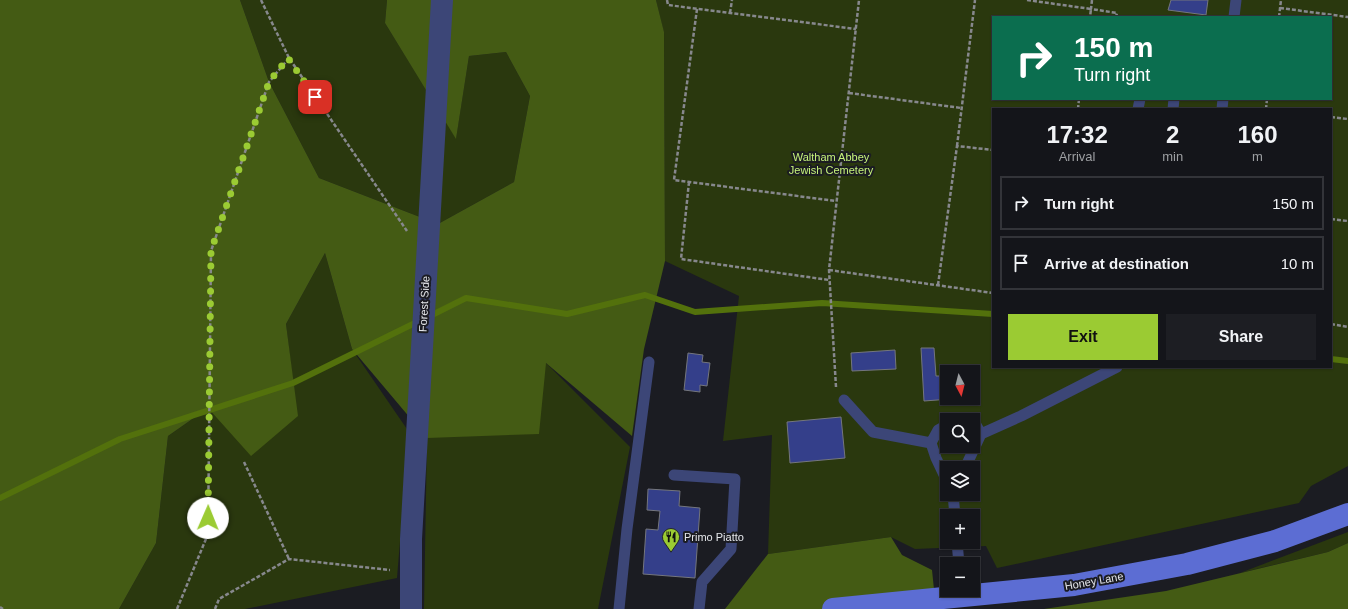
<!DOCTYPE html>
<meta charset="utf-8">
<style>
body{margin:0;font-family:Arial,sans-serif;background:#1d1e23;color:#f1f3f6;height:100vh;display:flex;flex-direction:column;font-size:15px;white-space:nowrap}
*{box-sizing:border-box;margin:0}
p{font-size:13px;color:#9d9fa2}
.icon{flex:none;width:22px;height:22px;fill:none;stroke:currentColor;stroke-width:2;stroke-linecap:round;stroke-linejoin:round}
.map{position:relative;flex:1;overflow:hidden}
.sheet{position:absolute;left:992px;top:108px;width:340px;height:260px;display:flex;flex-direction:column;background:#14151a;border-radius:0px;box-shadow:0 1px 3px #0004,0 0 0 1px #333439}
.sheet>*{flex:none}
.banner{position:absolute;left:992px;top:16px;width:340px;height:84px;border-radius:0px;box-shadow:0 1px 3px #0004,0 0 0 1px #333439;background:#0b6e4f;color:#fff;overflow:hidden}
.needle{width:26px;rotate:173deg}
.controls{position:absolute;left:940px;top:365px;display:grid;gap:8px}
.controls a{display:grid;place-items:center;width:40px;height:40px;border-radius:0px;background:#14151a;box-shadow:0 1px 3px #0004,0 0 0 1px #333439;font-size:20px}
.pin{position:absolute;display:grid;place-items:center;width:34px;height:34px;color:#fff;margin:-17px;border-radius:8px;box-shadow:0 2px 6px #0006}
.me{position:absolute;width:44px;margin:-22px;rotate:1deg;stroke-linejoin:round;filter:drop-shadow(0 0 3px #0008)}
.turn{display:flex;align-items:center;gap:14px;height:84px;padding:0 16px;font-size:18px}
.turn .icon{width:52px;height:52px;stroke-width:2.5}
.turn b{display:block;font-size:28px;line-height:34px}
.eta{display:flex;justify-content:space-evenly;align-items:center;height:68px;text-align:center}
.eta b{font-size:24px;font-weight:800;line-height:28px}
.action{display:flex;gap:8px;margin-top:auto;padding:8px 16px}
.action a{flex:1;height:46px;border-radius:0px;background:#9bcb33;color:#111;font-size:16px;font-weight:800;line-height:46px;text-align:center}
.action a+a{background:#1d1e23;color:#f1f3f6}
ul{padding:0;list-style:none}
li{display:flex;align-items:center;gap:12px;height:54px;margin:0 8px 6px;padding:0 8px;border:2px solid #333439;border-radius:0px}
li div{flex:1}
li b{display:block;font-size:15px}
li em{font-style:normal}
.map>svg:first-child{display:block}
</style>
<div class="map">
<svg width="1348" height="609" viewBox="0 0 1348 609">
<rect width="100%" height="100%" fill="#1b1c22"/>
<!-- green -->
<path fill="#2a380e" fill-rule="evenodd" d="M 240,0 L 387,0 L 385,23 L 456,138 L 469,56 L 506,52 L 530,96 L 514,182 L 438,224 L 319,178 L 269,82 Z
M 656,0 L 1348,0 L 1348,466 L 1311,486 L 1299,503 L 997,568 L 986,546 L 915,549 L 891,537 L 768,554 L 772,435 L 723,441 L 739,296 L 665,261 L 664,33 ZM 993,17 L 1331,17 L 1331,99 L 993,99 ZM 993,109 L 1331,109 L 1331,367 L 993,367 ZM 947,372 L 973,372 L 973,398 L 947,398 ZM 947,420 L 973,420 L 973,446 L 947,446 ZM 947,468 L 973,468 L 973,494 L 947,494 ZM 947,516 L 973,516 L 973,542 L 947,542 Z
M 325,253 L 352,349 L 409,432 L 397,578 L 245,609 L 119,609 L 156,543 L 168,436 L 208,408 L 297,416 L 286,324 Z
M 546,363 L 630,447 L 598,609 L 424,609 L 427,438 Z
M 1348,532 L 1348,543 L 1328,552 L 1240,573 Z"/>
<!-- forest -->
<path fill="#445b14" d="M 0,0 L 240,0 L 269,82 L 319,178 L 438,224 L 514,182 L 530,96 L 506,52 L 469,56 L 456,139 L 385,23 L 387,0 L 656,0 L 664,32 L 665,261 L 644,349 L 632,436 L 546,363 L 539,434 L 427,438 L 352,349 L 325,253 L 286,324 L 298,416 L 251,456 L 208,408 L 168,436 L 156,543 L 119,609 L 0,609 Z
M 891,537 L 902,555 L 932,570 L 936,609 L 725,609 L 768,554 Z
M 1348,543 L 1348,609 L 1044,609 L 1166,591 L 1328,552 Z"/>
<g fill="none" stroke-linecap="round" stroke-linejoin="round">
<!-- stream -->
<path stroke="#53710c" stroke-width="6" d="M 428,317 L 466,298 L 567,314 L 645,295 L 695,312 L 822,303 L 993,314
M 1331,359 L 1348,361
M 0,498 L 120,439 L 293,383 L 419,321"/>
</g>
<!-- building -->
<path fill="#343f8a" stroke="#74767d" d="M 1171,0 L 1208,0 L 1206,15 L 1168,10 Z
M 921,348 L 934,348 L 936,376 L 947,376 L 947,398 L 964,398 L 924,401 Z
M 895,350 L 896,369 L 852,371 L 851,353 Z
M 688,353 L 703,355 L 702,362 L 710,363 L 707,386 L 700,385 L 700,392 L 684,390 Z
M 841,417 L 845,458 L 790,463 L 787,422 Z
M 648,489 L 680,491 L 679,506 L 700,508 L 695,578 L 643,574 L 646,529 L 658,530 L 660,511 L 647,510 Z"/>
<g fill="none" stroke-linecap="round" stroke-linejoin="round">
<!-- path -->
<path stroke="#87888d" stroke-width="2.5" stroke-dasharray="4 2" stroke-linecap="butt" d="M 261,0 L 289,58 L 407,231
M 667,0 L 668,5 L 856,29
M 1027,0 L 1091,9 L 1090,17
M 1092,0 L 1091,9 L 1117,13 L 1116,17
M 1280,8 L 1348,17
M 697,9 L 674,180 L 836,201
M 730,13 L 732,0
M 1279,17 L 1281,0
M 849,93 L 961,108
M 1266,108 L 1275,109
M 1078,109 L 1079,99
M 1266,109 L 1267,99
M 1331,117 L 1348,119
M 957,146 L 975,0
M 689,182 L 681,259 L 829,280
M 1331,219 L 1348,221
M 829,270 L 993,293
M 938,285 L 957,146 L 993,150
M 1331,324 L 1348,327
M 836,387 L 829,270 L 859,0
M 244,462 L 289,559
M 0,607 L 3,609
M 177,609 L 208,534 L 211,251 L 269,82 L 289,58
M 215,609 L 219,599 L 289,559 L 390,570"/>
<!-- service -->
<path stroke="#3c4677" stroke-width="11" d="M 1234,17 L 1236,0
M 1138,109 L 1140,99
M 1173,109 L 1174,99
M 1222,109 L 1223,99
M 844,400 L 873,432 L 931,443
M 947,425 L 938,430 L 931,443 L 936,458 L 945,477 L 947,478
M 981,434 L 1021,416 L 1117,367
M 965,468 L 981,434 L 976,425 L 973,424
M 674,475 L 735,479 L 731,549 L 702,582 L 699,609
M 953,494 L 955,516
M 957,542 L 959,564
M 619,609 L 627,529 L 649,362"/>
<!-- minor -->
<path stroke="#3c4677" stroke-width="22" d="M 411,609 L 411,539 L 442,0"/>
<!-- primary -->
<path stroke="#5c6dd3" stroke-width="22" d="M 833,609 L 1074,585 L 1187,564 L 1275,541 L 1348,514"/>
</g>
<g fill="none" stroke-linecap="round" stroke-linejoin="round">
<!-- route -->
<path stroke="#9bcb33" stroke-width="7" stroke-dasharray="0 12.6" d="M 208,518 L 211,251 L 269,82 L 288,58 L 315,97"/>
</g>
<!-- icons -->
<defs>
<symbol id="restaurant-pin" viewBox="-11 -11 22 30"><path d="M0 17L-7.5 6A9.5 9.5 0 1 1 7.5 6Z" fill="#9bcb33" stroke="#1b1c22"/><path d="M-5-6h1v4h1v-4h1v4h1v-4h1v5L-1.5 .5V6h-2V.5L-5-1ZM5-6V6H3V1.5H1.5Q1.5-4 5-6Z" fill="#111"/></symbol>
</defs>
<g fill-rule="evenodd">
<use href="#restaurant-pin" x="661" y="527" width="20" height="27"/>
</g>
<g text-anchor="middle" dominant-baseline="central" stroke-width="4" stroke-linejoin="round" paint-order="stroke">
<!-- park labels -->
<g font-size="11" fill="#c6f27b" stroke="#1b1c22">
<text x="831" y="157">Waltham Abbey<tspan x="831" dy="13">Jewish Cemetery</tspan></text>
</g>
<!-- street labels -->
<g font-size="11" fill="#e5e7eb" stroke="#1b1c22">
<text transform="translate(424 304) rotate(-87)">Forest Side</text>
<text transform="translate(1094 581) rotate(-10)">Honey Lane</text>
</g>
<!-- poi labels -->
<g font-size="11" fill="#e5e7eb" stroke="#1b1c22" text-anchor="start">
<text x="684" y="537">Primo Piatto</text>
</g>
</g>
</svg>
<div class="controls">
<a><svg class="needle" viewBox="-14 -14 28 28"><path d="M0-13l5 13h-10z" fill="#e53935"/><path d="M0 13l5-13h-10z" fill="#9d9fa2"/></svg></a>
<a><svg class="icon" aria-label="search" viewBox="0 0 24 24"><circle cx="10" cy="10" r="6"/><path d="M15 15l6 6"/></svg></a>
<a><svg class="icon" aria-label="layers" viewBox="0 0 24 24"><path d="M12 4l9 5-9 5-9-5zM3 14l9 5 9-5"/></svg></a>
<a>+</a>
<a>−</a>
</div>
<div class="pin" style="left:315px;top:97px;background:#d93025"><svg class="icon" aria-label="arrive" viewBox="0 0 24 24"><path d="M6 21V4h12l-3 4 3 4H6"/></svg></div>
<svg class="me" style="left:208px;top:518px" viewBox="-20 -20 40 40"><circle r="19" fill="#fff"/><path d="M0-13L10 11 0 6-10 11z" fill="#9bcb33"/></svg>
<div class="banner">
<div class="turn"><svg class="icon" aria-label="right" viewBox="0 0 24 24"><path d="M7 20v-9h11M14 6l5 5-5 5"/></svg><div><b>150 m</b>Turn right</div></div>
</div>
<section class="sheet">
<div class="eta">
<div><b>17:32</b><p>Arrival</p></div>
<div><b>2</b><p>min</p></div>
<div><b>160</b><p>m</p></div>
</div>
<ul>
<li><svg class="icon" aria-label="right" viewBox="0 0 24 24"><path d="M7 20v-9h11M14 6l5 5-5 5"/></svg><div><b>Turn right</b></div><em>150 m</em></li>
<li><svg class="icon" aria-label="arrive" viewBox="0 0 24 24"><path d="M6 21V4h12l-3 4 3 4H6"/></svg><div><b>Arrive at destination</b></div><em>10 m</em></li>
</ul>
<div class="action"><a>Exit</a><a>Share</a></div>
</section>
</div>
